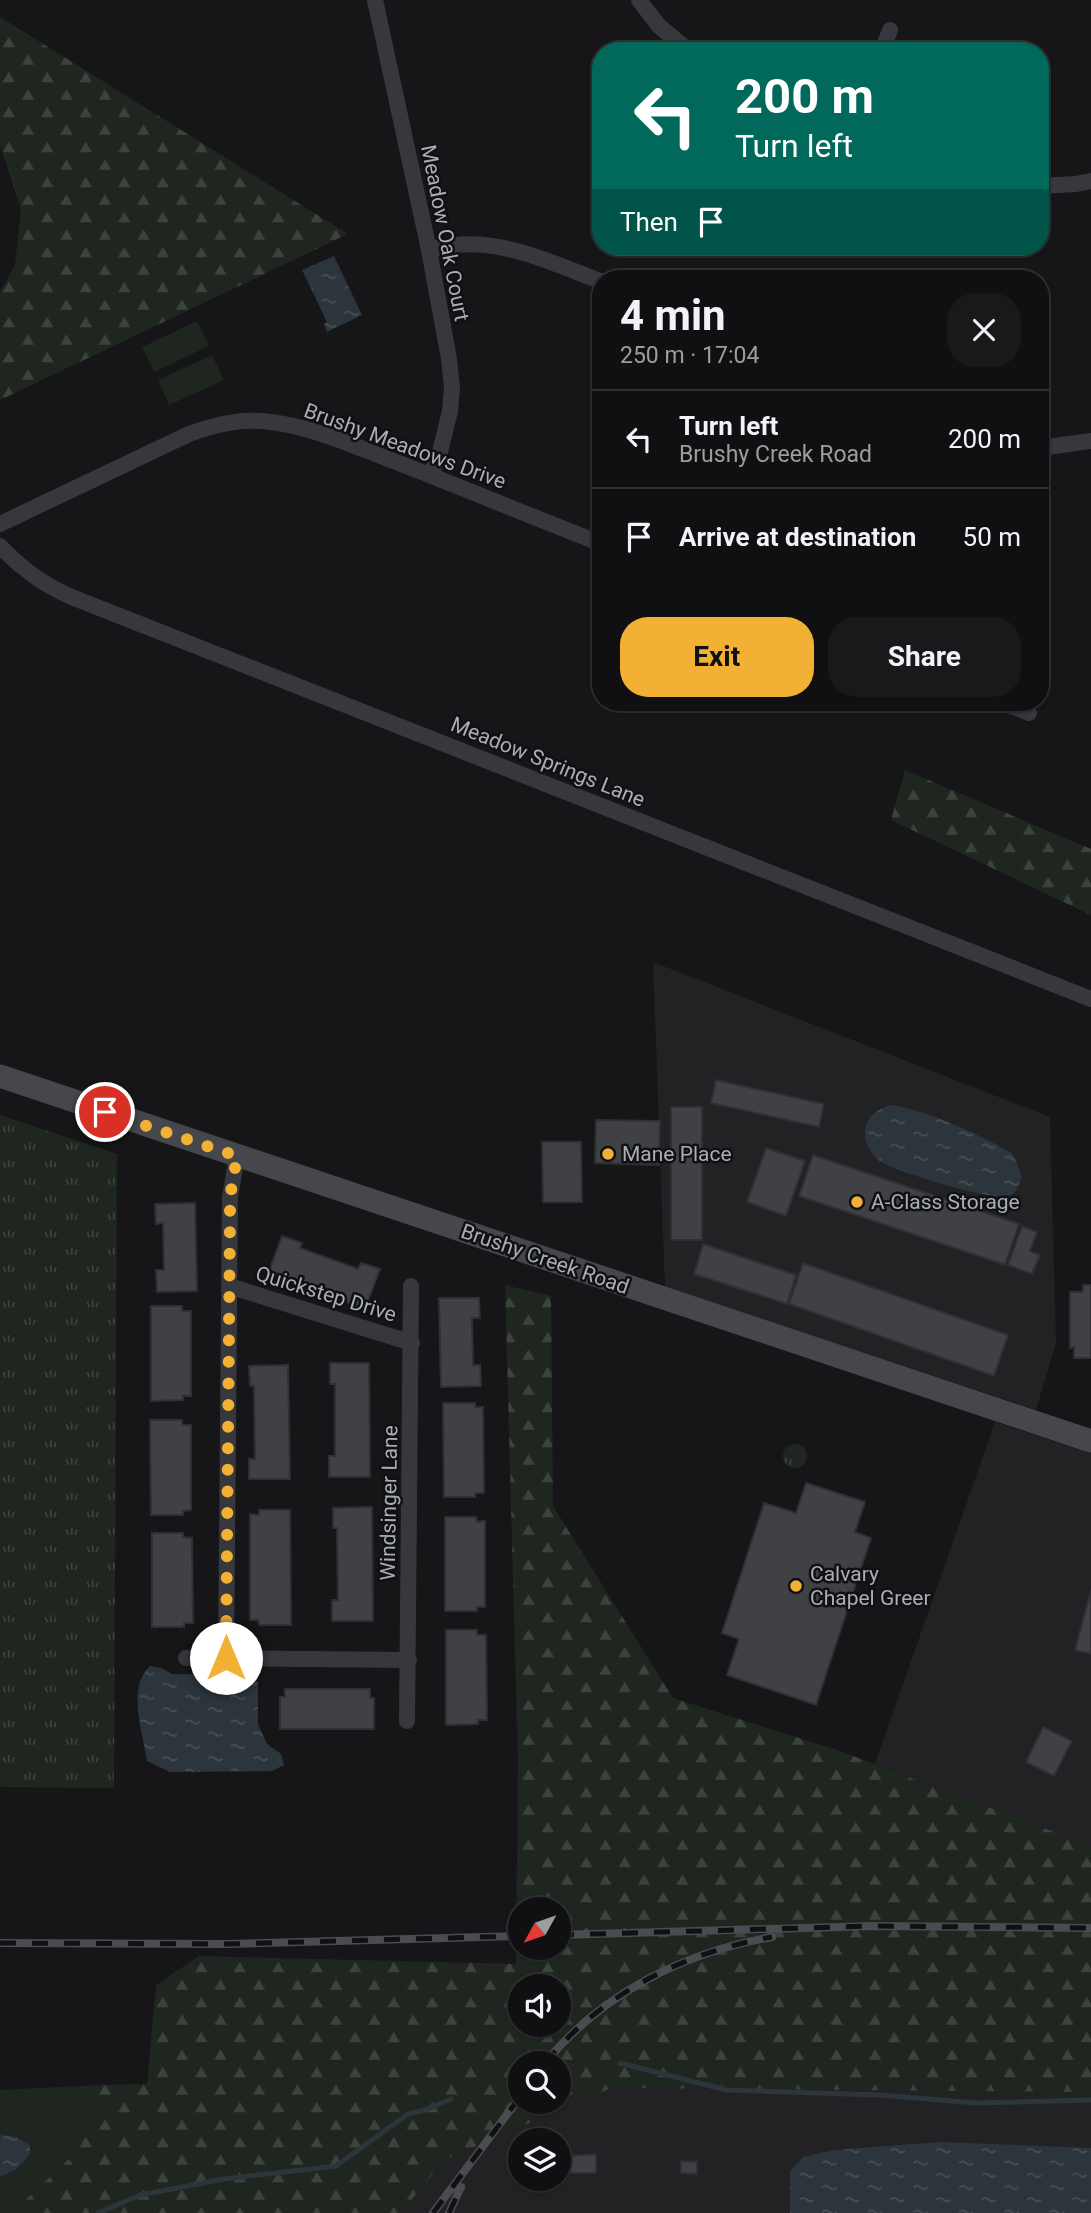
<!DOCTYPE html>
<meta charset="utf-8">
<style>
body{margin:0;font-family:Roboto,sans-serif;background:#19191b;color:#f1f3f6;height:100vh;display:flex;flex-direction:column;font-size:26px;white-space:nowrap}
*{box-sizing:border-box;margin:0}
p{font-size:23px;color:#9c9d9f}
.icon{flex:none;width:38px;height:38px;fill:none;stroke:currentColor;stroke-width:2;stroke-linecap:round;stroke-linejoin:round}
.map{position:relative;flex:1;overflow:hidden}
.side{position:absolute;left:592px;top:270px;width:457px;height:441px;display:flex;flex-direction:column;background:#101012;border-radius:28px;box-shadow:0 2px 5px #0004,0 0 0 2px #303032}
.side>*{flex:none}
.hud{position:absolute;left:592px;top:42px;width:457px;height:214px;border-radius:28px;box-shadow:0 2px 5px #0004,0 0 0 2px #303032;background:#00695c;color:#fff;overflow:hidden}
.needle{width:46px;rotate:230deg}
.controls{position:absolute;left:508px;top:1897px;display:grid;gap:14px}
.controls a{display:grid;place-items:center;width:63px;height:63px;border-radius:50%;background:#101012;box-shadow:0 2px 5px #0004,0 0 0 2px #303032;font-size:35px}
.pin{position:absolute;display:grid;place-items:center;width:60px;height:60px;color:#fff;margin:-30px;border:4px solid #fff;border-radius:50%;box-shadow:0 2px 7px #0007}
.me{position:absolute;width:77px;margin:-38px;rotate:0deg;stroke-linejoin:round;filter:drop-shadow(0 0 5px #0008)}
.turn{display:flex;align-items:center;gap:24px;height:147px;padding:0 28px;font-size:32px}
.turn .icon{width:91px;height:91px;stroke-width:2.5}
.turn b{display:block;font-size:49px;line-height:60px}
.then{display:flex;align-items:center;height:66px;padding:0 28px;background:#0003;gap:14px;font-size:26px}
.round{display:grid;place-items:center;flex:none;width:74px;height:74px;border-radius:28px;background:#19191b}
.summary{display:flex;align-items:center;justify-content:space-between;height:119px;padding:0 28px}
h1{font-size:42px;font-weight:700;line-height:52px}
.button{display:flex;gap:14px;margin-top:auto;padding:14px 28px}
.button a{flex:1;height:80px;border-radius:28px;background:#f2b134;color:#111;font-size:28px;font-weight:700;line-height:80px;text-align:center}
.button a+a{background:#19191b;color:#f1f3f6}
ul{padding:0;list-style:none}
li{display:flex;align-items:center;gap:21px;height:98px;padding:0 28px;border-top:2px solid #303032}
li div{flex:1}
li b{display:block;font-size:26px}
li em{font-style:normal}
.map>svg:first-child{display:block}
</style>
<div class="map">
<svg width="1091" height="2213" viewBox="0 0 1091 2213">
<defs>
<pattern id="forest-firs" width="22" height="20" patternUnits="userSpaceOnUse" patternTransform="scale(1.75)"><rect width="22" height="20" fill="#1e261f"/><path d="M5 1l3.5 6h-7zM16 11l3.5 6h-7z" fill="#3c433d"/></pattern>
<pattern id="park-tufts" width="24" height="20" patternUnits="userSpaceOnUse" patternTransform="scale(1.75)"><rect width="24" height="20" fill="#1e261f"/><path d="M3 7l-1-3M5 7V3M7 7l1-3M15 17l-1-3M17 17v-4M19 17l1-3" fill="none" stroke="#3c433d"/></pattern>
<pattern id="water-ripples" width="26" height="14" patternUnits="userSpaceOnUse" patternTransform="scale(1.75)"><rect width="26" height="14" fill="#2c353c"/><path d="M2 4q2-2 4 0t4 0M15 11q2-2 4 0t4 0" fill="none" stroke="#485056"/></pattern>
</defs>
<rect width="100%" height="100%" fill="#161618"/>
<!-- built -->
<path fill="#222225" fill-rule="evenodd" d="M 653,962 L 1050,1117 L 1056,1343 L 1036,1410 L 665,1288 Z
M 995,1422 L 1091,1453 L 1091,1846 L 875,1764 Z
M 611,2088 L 1091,2092 L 1091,2213 L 401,2213 L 444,2160 ZM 520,2140 L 558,2140 L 558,2179 L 520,2179 Z"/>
<!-- grass -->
<path fill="#1e261f" d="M 197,321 L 209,346 L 154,372 L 142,347 Z
M 212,355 L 224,380 L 169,405 L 158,380 Z
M 101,2085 L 75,2153 L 12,2213 L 0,2213 L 0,2090 Z"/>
<!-- forest -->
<path fill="url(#forest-firs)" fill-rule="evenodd" d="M 0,17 L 348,234 L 0,400 L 0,292 L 15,265 L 21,209 L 0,145 Z
M 905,770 L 1091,849 L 1091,915 L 891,820 Z
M 505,1285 L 551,1296 L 553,1506 L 673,1698 L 840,1751 L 1091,1846 L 1091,2092 L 611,2088 L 444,2160 L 401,2213 L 12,2213 L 75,2153 L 101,2085 L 147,2084 L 156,1985 L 199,1956 L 516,1964 L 518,1761 ZM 520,1909 L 558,1909 L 558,1948 L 520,1948 ZM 520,1986 L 558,1986 L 558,2025 L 520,2025 ZM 520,2063 L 558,2063 L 558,2102 L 520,2102 Z"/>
<!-- park -->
<path fill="url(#park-tufts)" d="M 0,1115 L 117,1154 L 114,1788 L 0,1787 Z
M783 1456a12 12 0 1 1 24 0a12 12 0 1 1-24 0Z"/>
<!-- water -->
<path fill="url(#water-ripples)" d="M 334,256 L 362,315 L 327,332 L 324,324 L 327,322 L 302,270 Z
M 890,1105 C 919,1107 988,1138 1013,1154 L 1022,1177 C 1020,1183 1018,1191 1011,1195 C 996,1203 898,1172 881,1162 C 871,1156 864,1142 865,1130 C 867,1116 878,1109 890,1105 Z
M 150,1666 L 161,1668 L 172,1674 L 250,1675 L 258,1682 L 258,1724 L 267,1744 L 281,1754 L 284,1765 L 272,1771 L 170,1772 L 147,1761 C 143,1732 126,1688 150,1666 Z
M 0,2135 L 15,2137 L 30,2145 L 30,2154 L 17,2169 L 0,2177 Z
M 941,2142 L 1091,2148 L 1091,2213 L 790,2213 L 790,2171 L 803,2157 L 834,2150 Z"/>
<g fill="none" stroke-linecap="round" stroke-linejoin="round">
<!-- stream -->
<path stroke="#2c353c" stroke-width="5" d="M 620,2063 L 726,2090 L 880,2095 L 976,2103 L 1091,2100
M 98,2213 L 140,2195 L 224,2179 L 336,2166 L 408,2114 L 425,2110 L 451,2099"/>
</g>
<!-- building -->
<path fill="#404145" stroke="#303034" stroke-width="2" d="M 716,1080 L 824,1104 L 819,1127 L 711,1103 Z
M 671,1107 L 702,1107 L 702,1240 L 671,1240 Z
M 596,1120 L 660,1121 L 659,1165 L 595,1163 Z
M 542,1142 L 581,1142 L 582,1202 L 543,1202 Z
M 766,1148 L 805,1161 L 786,1216 L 747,1202 Z
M 813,1155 L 1019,1224 L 1005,1265 L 799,1196 Z
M 195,1203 L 197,1291 L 157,1292 L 156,1270 L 164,1270 L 163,1223 L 156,1224 L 155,1204 Z
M 1022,1226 L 1037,1232 L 1030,1251 L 1040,1255 L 1032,1274 L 1008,1265 Z
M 282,1236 L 302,1243 L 300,1248 L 358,1269 L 361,1263 L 380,1269 L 365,1309 L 268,1274 Z
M 703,1244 L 796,1275 L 787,1304 L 694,1274 Z
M 803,1263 L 1008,1335 L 994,1376 L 789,1304 Z
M 1083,1285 L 1091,1285 L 1091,1358 L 1074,1358 L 1074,1347 L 1070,1348 L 1070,1292 L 1083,1292 Z
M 439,1298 L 479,1298 L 480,1318 L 472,1318 L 473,1365 L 480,1365 L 481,1386 L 441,1387 Z
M 151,1306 L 182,1306 L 182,1311 L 191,1311 L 191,1396 L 183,1396 L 183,1400 L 151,1401 Z
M 330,1363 L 369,1363 L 370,1477 L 329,1477 L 329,1456 L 335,1456 L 335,1384 L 330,1384 Z
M 288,1365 L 290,1479 L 249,1479 L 249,1459 L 255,1459 L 254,1386 L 250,1386 L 249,1366 Z
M 443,1403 L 475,1403 L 475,1407 L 483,1407 L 484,1493 L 475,1493 L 475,1497 L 444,1497 Z
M 150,1420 L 182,1420 L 182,1425 L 191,1425 L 191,1510 L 183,1511 L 183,1515 L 151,1515 Z
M 806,1483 L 865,1502 L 855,1532 L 871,1538 L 816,1705 L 727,1675 L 739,1639 L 722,1633 L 764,1503 L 796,1513 Z
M 372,1507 L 373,1621 L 332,1621 L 332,1600 L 338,1600 L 337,1528 L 333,1528 L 333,1508 Z
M 259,1510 L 290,1510 L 291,1625 L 259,1625 L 258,1620 L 250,1620 L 250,1514 L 259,1515 Z
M 445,1517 L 476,1517 L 477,1522 L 485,1521 L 485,1607 L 477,1607 L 477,1611 L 445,1611 Z
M 152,1533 L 183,1533 L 183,1537 L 192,1538 L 193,1623 L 184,1623 L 184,1627 L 152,1627 Z
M 1091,1590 L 1091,1654 L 1075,1650 Z
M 446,1630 L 477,1630 L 477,1635 L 486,1635 L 487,1720 L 478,1720 L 478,1724 L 446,1725 Z
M 285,1689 L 370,1689 L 370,1698 L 374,1698 L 374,1729 L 280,1729 L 280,1697 L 285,1697 Z
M 1043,1727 L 1072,1741 L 1054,1776 L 1026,1762 Z
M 596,2154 L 596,2173 L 567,2173 L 566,2156 Z
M 681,2161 L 697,2162 L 697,2174 L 681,2173 Z"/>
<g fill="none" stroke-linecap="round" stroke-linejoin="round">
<!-- minor -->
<path stroke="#37383d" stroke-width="16" d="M 375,0 L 429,250 L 449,359 L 452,388 L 450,411 L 440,452 L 431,474
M 639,0 L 659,26 L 689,51
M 882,51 L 890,30
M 1040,186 L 1076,184 L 1091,181
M 429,250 C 438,248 447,245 456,245 C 506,240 555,264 600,281
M 1040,448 L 1091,441
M 0,524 L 189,434 C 213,425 237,419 262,421 C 308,425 349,444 391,460 C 461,487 530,516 600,543
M 0,546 C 21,568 41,583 69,596 L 1091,999
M 1002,702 L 1029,713
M 229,1286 L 412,1343
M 186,1658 L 409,1660
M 226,1658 L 230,1197 L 237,1156
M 407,1721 L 411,1286"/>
<!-- secondary -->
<path stroke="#45474d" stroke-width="23" d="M 0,1076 L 1091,1441"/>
<defs>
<path id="rail" d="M 558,1935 L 873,1926 L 1091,1928
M 0,1943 L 228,1944 L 520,1936
M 545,2063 C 602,1993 685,1952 772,1937
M 433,2213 L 520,2097
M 449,2213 L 461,2187"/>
</defs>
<!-- rail casing -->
<use href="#rail" stroke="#4a4c52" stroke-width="8"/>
<!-- rail -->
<use href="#rail" stroke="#111113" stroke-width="5" stroke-dasharray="16" stroke-linecap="butt"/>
</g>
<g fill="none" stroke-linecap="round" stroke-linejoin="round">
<!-- route -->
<path stroke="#f2b134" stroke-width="12" stroke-dasharray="0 21.6" d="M 105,1112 L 237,1156 L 230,1197 L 230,1219 L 226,1658"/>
</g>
<!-- markers -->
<g fill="#f2b134" stroke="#111113" stroke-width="2.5">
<circle cx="608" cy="1154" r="7"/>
<circle cx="857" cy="1202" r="7"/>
<circle cx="796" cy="1586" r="7"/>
</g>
<g text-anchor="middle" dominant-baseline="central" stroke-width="5" stroke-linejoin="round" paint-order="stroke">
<!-- street labels -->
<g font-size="21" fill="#a8adb8" stroke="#111113">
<text transform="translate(445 233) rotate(79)">Meadow Oak Court</text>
<text transform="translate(405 446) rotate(20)">Brushy Meadows Drive</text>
<text transform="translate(548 762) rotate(22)">Meadow Springs Lane</text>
<text transform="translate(545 1259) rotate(19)">Brushy Creek Road</text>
<text transform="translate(326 1294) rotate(17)">Quickstep Drive</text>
<text transform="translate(389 1503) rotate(-89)">Windsinger Lane</text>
</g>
<!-- poi labels -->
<g font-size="21" fill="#a8adb8" stroke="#111113" text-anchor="start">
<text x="622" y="1154">Mane Place</text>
<text x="871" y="1202">A-Class Storage</text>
<text x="810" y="1574">Calvary<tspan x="810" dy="24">Chapel Greer</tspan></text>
</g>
</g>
</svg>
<div class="controls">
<a><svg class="needle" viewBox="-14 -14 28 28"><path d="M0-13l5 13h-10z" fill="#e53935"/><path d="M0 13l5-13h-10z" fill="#9c9d9f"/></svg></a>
<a><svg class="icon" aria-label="sound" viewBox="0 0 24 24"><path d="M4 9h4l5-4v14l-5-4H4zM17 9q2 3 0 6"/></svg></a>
<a><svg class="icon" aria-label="search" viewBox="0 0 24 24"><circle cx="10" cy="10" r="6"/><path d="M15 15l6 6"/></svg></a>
<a><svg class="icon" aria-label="layers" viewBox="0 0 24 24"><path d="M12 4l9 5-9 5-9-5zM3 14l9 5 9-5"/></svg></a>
</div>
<div class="pin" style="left:105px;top:1112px;background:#d93025"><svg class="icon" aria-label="arrive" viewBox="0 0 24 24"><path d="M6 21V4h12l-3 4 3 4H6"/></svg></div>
<svg class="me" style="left:226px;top:1658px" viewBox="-20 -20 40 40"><circle r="19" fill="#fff"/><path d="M0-13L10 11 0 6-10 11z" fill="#f2b134"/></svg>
<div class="hud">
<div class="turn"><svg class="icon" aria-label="left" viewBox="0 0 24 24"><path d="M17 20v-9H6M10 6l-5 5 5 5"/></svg><div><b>200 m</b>Turn left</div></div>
<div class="then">Then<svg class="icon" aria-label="arrive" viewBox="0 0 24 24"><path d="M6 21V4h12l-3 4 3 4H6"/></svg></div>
</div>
<section class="side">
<div class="summary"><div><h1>4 min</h1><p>250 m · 17:04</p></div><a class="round"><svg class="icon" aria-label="close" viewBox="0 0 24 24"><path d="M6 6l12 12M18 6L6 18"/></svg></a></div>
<ul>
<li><svg class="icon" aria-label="left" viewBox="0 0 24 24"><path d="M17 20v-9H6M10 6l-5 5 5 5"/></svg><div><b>Turn left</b><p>Brushy Creek Road</p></div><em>200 m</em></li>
<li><svg class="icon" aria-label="arrive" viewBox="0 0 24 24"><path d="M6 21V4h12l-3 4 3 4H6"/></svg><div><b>Arrive at destination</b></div><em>50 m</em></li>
</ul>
<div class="button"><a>Exit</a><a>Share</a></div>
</section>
</div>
